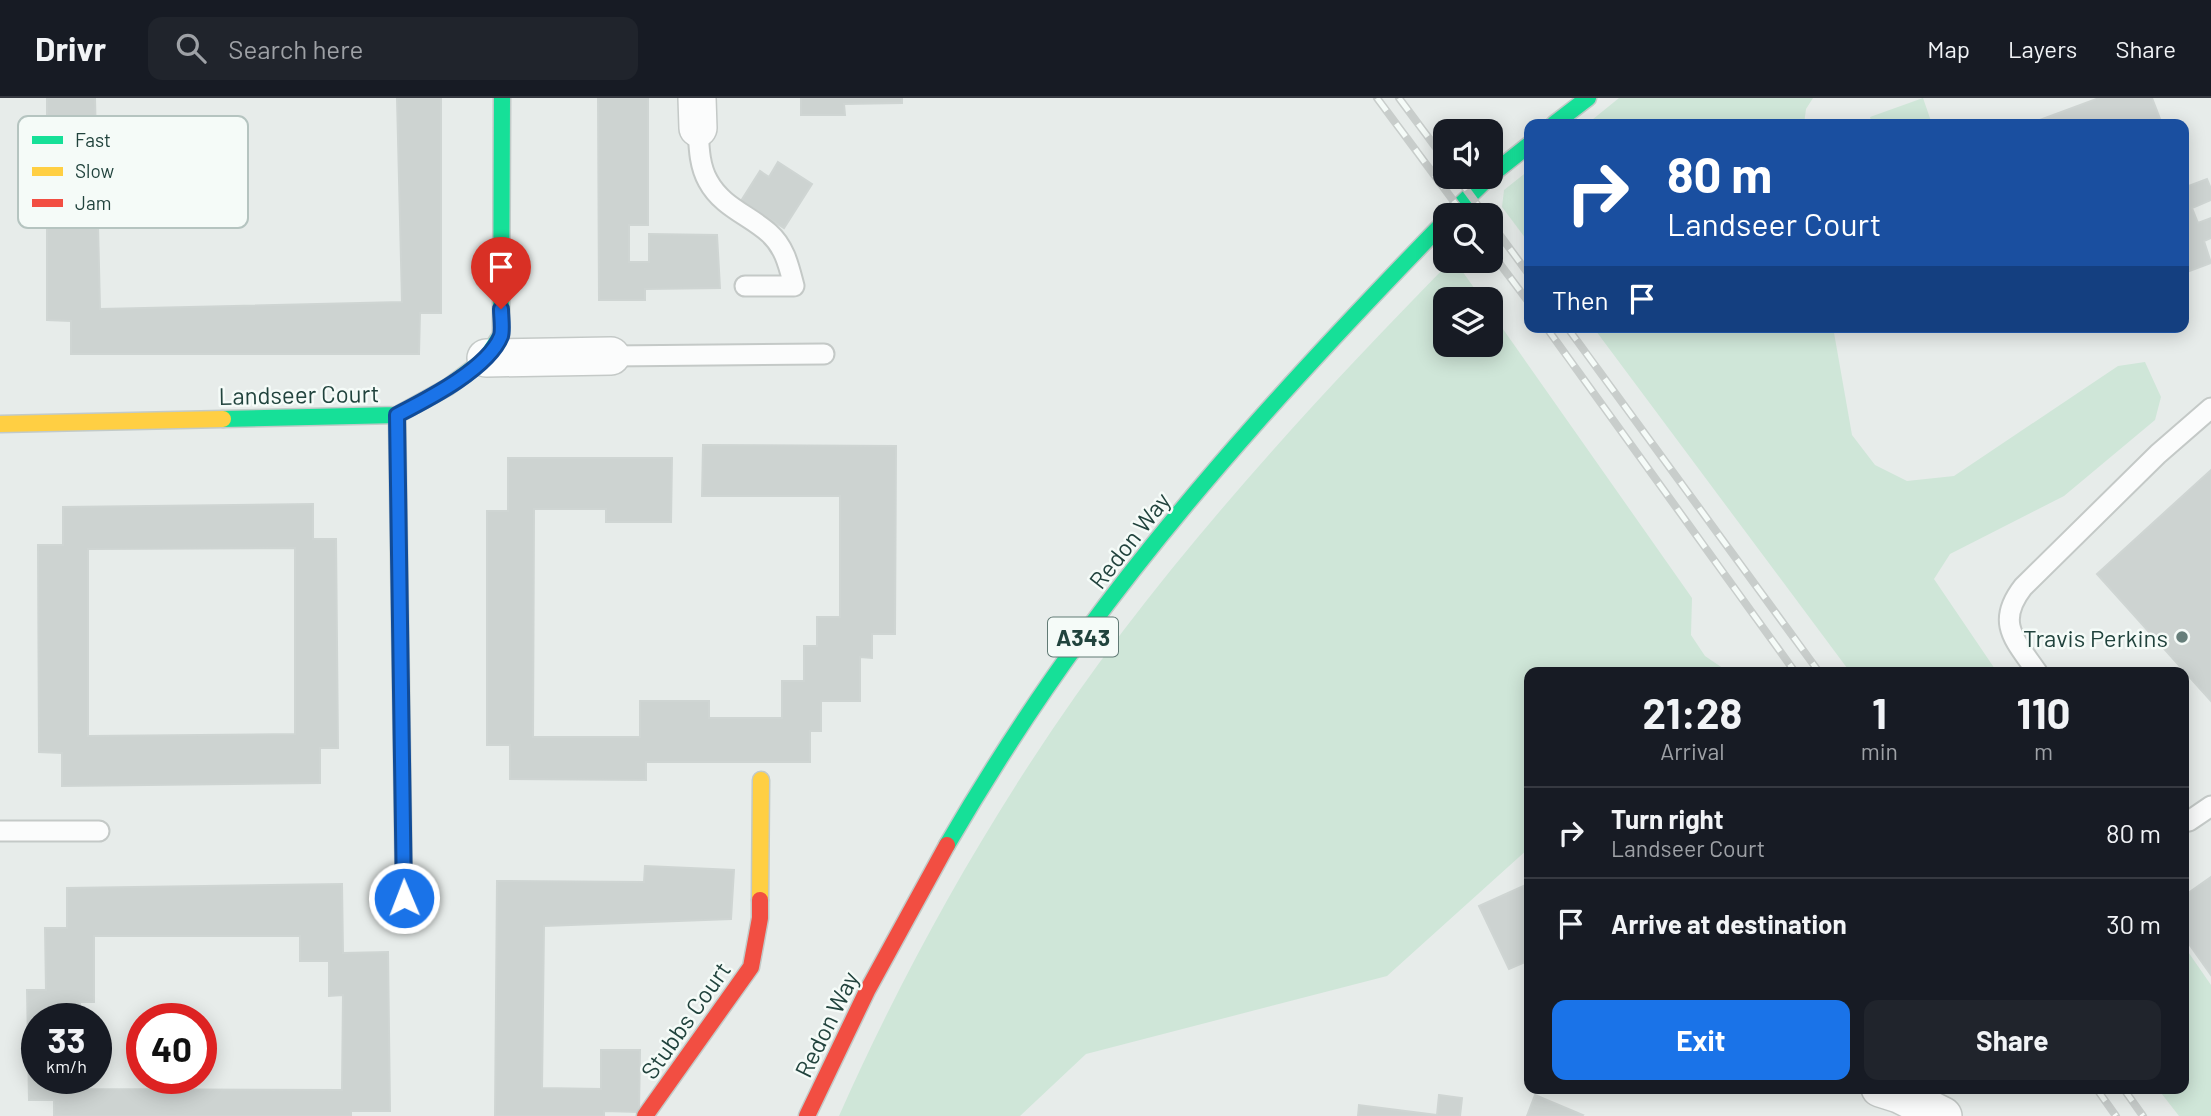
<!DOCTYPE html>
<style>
body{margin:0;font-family:Barlow,sans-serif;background:#20242c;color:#f1f3f6;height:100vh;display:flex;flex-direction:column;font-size:26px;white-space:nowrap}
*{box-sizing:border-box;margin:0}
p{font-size:23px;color:#9ea1a6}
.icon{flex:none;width:38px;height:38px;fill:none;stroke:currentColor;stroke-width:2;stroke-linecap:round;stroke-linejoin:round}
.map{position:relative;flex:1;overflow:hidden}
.side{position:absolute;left:1524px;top:569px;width:665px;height:427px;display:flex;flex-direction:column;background:#171b24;border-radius:14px;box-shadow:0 4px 18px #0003}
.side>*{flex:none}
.hud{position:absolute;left:1524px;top:21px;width:665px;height:214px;border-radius:14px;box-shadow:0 4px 18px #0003;background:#1a4fa0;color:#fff;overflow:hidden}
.tools{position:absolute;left:1433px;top:21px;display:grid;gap:14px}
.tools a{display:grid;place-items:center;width:70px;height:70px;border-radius:14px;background:#171b24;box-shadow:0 4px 18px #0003;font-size:35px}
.speed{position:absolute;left:21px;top:905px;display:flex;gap:14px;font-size:35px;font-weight:700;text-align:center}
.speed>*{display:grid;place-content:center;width:91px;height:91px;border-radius:50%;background:#171b24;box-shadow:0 4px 18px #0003;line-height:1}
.speed small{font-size:18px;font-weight:400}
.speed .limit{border:10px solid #d22;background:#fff;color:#111}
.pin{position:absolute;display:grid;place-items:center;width:60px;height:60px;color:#fff;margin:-72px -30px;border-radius:50% 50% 50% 0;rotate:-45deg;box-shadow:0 0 7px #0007}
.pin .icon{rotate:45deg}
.me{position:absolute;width:77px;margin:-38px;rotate:359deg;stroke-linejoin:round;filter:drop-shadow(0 0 5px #0008)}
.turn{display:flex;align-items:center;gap:24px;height:147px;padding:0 28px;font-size:32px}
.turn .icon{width:91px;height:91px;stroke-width:2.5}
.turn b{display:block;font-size:49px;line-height:60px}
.then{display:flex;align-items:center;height:66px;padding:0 28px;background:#0003;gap:14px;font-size:26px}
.eta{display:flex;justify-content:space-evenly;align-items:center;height:119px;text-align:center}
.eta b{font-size:42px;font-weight:700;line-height:49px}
.action{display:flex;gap:14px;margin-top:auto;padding:14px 28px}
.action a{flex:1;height:80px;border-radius:14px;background:#1a73e8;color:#fff;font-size:28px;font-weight:700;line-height:80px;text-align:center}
.action a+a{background:#20242c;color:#f1f3f6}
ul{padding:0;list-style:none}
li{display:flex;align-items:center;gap:21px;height:91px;padding:0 28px;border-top:2px solid #363941}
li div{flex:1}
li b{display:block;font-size:26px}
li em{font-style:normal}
header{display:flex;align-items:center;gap:42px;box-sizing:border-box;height:98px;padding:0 35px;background:#171b24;border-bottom:2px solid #363941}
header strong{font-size:33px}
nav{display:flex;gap:38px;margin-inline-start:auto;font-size:24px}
.search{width:490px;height:63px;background:#20242c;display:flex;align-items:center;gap:18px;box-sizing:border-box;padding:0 24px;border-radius:14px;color:#9ea1a6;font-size:26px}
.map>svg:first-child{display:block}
</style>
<header>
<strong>Drivr</strong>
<div class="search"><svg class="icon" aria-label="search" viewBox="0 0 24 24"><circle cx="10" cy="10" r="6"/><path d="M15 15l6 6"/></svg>Search here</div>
<nav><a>Map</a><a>Layers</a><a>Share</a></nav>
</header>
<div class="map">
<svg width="2211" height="1018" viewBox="0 0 2211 1018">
<rect width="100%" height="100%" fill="#e7ecea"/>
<!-- green -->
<path fill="#cfe6d8" d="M 1619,0 L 1813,0 L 1806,11 L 1804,26 L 1587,26 Z
M 1923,0 L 1932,26 L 1872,26 L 1870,19 Z
M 1529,72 L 1529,145 L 1502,109 L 1504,92 Z
M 1451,163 L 1455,163 L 1482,201 L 1446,201 L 1446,247 L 1491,247 L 1491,214 L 1692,500 L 1691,537 L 1705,558 L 1727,573 L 1530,574 L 1529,750 L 1387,878 L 1086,956 L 1020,1018 L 839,1018 C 915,847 1010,682 1123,533 C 1223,402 1336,280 1451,163 Z
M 1593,229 L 1833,229 L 1852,337 L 1875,367 L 1907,383 L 1954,378 L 2118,268 L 2145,264 L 2161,299 L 2155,322 L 2064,398 L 1950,456 L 1934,481 L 1997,574 L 1850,574 Z
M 2184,848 L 2211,887 L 2211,1018 L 2179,1018 L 2158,991 L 2184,990 Z"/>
<!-- building -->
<path fill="#cdd3d1" stroke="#cfd5d3" stroke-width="2" fill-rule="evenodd" d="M 47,0 L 95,0 L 100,211 L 402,204 L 397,0 L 441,0 L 441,215 L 420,215 L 419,256 L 71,256 L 71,223 L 47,222 Z
M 598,0 L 648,0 L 648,127 L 629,127 L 629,164 L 649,164 L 649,136 L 717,137 L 720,190 L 645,191 L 645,202 L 599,202 Z
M 801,0 L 902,0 L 902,5 L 844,6 L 845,17 L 801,17 Z
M 2099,0 L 2152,0 L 2162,26 L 2039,26 L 2037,23 Z
M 778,64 L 812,86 L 784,130 L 741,103 L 760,73 L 769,79 Z
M 2207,81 L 2211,91 L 2211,102 L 2192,110 L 2198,125 L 2211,120 L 2211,140 L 2204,143 L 2211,165 L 2184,175 L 2184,83 L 2186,89 Z
M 703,347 L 896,348 L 895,536 L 872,536 L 872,560 L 860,559 L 860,603 L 821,603 L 821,633 L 810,633 L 810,664 L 646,664 L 646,682 L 510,681 L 510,647 L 487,647 L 487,413 L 508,413 L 508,360 L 672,360 L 671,424 L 606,424 L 606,411 L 534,411 L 533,639 L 640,639 L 640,603 L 709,603 L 709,620 L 782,620 L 782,583 L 804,583 L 804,548 L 817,548 L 817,519 L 840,519 L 840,398 L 702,398 Z
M 2211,372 L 2211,603 L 2097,476 Z
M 313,406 L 313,441 L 336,441 L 338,650 L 320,650 L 320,685 L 62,688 L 62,655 L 39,654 L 38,447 L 63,447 L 63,409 ZM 295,450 L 295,636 L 88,638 L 88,451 Z
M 645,768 L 734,772 L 731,821 L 544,828 L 542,990 L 601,991 L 601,952 L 640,952 L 639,1014 L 604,1013 L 604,1018 L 495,1018 L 497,783 L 644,784 Z
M 2211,779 L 2211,877 L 2184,839 L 2184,798 Z
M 1530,785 L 1530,862 L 1509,871 L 1479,808 Z
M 342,786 L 343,855 L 388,854 L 390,1013 L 351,1013 L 351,1018 L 54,1018 L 54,1002 L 29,1002 L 27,892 L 46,892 L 45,830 L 67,830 L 67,790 ZM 94,838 L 300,838 L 300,863 L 329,863 L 329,898 L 343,897 L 342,992 L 80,991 L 80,980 L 37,980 L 37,920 L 80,920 L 80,904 L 94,904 Z
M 1439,997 L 1462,1000 L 1460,1018 L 1358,1018 L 1359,1007 L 1437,1017 Z
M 1535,997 L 1583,1017 L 1582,1018 L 1527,1018 Z"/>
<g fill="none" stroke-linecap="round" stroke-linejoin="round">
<defs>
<path id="lane" d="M 698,30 C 699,48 699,67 708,83 C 722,109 749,117 769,135 C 785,149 789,169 794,188 L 745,188
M 611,258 L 824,256
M 2037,574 C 2015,542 1995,525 2023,489 L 2158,356 L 2211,310
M 2184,724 L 2189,723 L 2211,708
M 0,733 L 99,733"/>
<path id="street" d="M 697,0 L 698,30
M 486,260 L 611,258
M 1880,990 L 1899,996 L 1943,1018"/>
<path id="fast" d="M 1554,26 L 1588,0
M 1491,77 L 1530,46
M 1450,117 L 1489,79
M 397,317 L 404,800
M 223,321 L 397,317 L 448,289 L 476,268 L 486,260 L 501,237 L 502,0
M 947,747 C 989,675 1034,605 1083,538 C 1192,389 1318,254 1446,122"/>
<path id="slow" d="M 0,326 L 223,321
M 760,802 L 761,682"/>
<path id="jam" d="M 645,1018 L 751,869 L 760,820 L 760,802
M 807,1018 L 867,893 L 947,747"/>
</defs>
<!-- lane casing -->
<use href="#lane" stroke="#c4c9c7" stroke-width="23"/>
<!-- street casing -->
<use href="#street" stroke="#c4c9c7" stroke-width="40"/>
<!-- fast casing -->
<use href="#fast" stroke="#c2cac8" stroke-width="19"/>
<!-- slow casing -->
<use href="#slow" stroke="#c2cac8" stroke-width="19"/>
<!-- jam casing -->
<use href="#jam" stroke="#c2cac8" stroke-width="19"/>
<!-- lane -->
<use href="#lane" stroke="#fbfcfc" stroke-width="19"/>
<!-- street -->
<use href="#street" stroke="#fbfcfc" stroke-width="37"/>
<!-- fast -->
<use href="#fast" stroke="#16e098" stroke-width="16"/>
<!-- slow -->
<use href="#slow" stroke="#ffcf43" stroke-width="16"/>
<!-- jam -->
<use href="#jam" stroke="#f24e42" stroke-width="16"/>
<defs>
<path id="rail" d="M 1377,0 L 1464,117
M 1399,0 L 1446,63
M 1457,79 L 1485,117
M 1491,125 L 1530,178
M 1491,154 L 1530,206
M 1546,229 L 1795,574
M 1567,229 L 1819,574
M 2096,990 L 2116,1018
M 2123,990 L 2143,1018"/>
</defs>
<!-- rail casing -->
<use href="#rail" stroke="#c8cdcb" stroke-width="8"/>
<!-- rail -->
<use href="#rail" stroke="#f5fbf8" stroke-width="5" stroke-dasharray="16" stroke-linecap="butt"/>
</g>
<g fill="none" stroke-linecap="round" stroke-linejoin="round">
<defs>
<path id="route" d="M 404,800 L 397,317 C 426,302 488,271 501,238 C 503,231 501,219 501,211"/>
</defs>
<!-- route casing -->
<use href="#route" stroke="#114b97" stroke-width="18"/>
<!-- route -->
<use href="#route" stroke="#1a73e8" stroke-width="12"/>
</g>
<!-- markers -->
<circle fill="#667e7a" stroke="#f5fbf8" stroke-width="2.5" cx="2182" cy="539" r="7"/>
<g text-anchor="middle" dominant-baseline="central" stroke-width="5" stroke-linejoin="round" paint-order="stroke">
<!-- shield labels -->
<rect fill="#f5fbf8" stroke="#617a75" stroke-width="2" x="1048" y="519.5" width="70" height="39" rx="5"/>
<g font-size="23" font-weight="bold" fill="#21433d">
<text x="1083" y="539">A343</text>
</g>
<!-- street labels -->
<g font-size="24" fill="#21433d" stroke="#f5fbf8">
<text transform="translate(299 296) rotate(-1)">Landseer Court</text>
<text transform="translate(1129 442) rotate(-52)">Redon Way</text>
<text transform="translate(685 922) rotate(-55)">Stubbs Court</text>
<text transform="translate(826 926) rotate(-64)">Redon Way</text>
</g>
<!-- poi labels -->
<g font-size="24" fill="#21433d" stroke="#f5fbf8" text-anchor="end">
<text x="2168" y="539">Travis Perkins</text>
</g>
</g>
<!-- legend -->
<rect x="18" y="18" width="230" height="112" rx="10" fill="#f5fbf8" stroke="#b5c4c0" stroke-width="2"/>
<rect x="32" y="38" width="31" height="8" fill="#16e098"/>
<rect x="32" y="69" width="31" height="9" fill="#ffcf43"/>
<rect x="32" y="101" width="31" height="8" fill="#f24e42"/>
<g font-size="19" fill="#21433d">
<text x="75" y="49">Fast</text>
<text x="75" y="80">Slow</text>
<text x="75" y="112">Jam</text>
</g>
</svg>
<div class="tools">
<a><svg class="icon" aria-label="sound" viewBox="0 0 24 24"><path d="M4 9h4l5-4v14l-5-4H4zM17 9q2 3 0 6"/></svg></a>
<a><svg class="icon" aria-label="search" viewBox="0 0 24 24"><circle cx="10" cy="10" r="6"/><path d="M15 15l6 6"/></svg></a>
<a><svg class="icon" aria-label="layers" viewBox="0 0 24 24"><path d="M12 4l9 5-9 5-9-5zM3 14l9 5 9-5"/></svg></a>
</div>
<div class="speed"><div>33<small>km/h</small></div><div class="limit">40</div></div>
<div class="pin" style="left:501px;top:211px;background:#d93025"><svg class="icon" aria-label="arrive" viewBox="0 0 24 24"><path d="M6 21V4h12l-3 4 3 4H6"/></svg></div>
<svg class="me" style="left:404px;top:800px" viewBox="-20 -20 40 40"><circle r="17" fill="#1a73e8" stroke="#fff" stroke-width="3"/><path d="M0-11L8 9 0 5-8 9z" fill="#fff"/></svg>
<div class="hud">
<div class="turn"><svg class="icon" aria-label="right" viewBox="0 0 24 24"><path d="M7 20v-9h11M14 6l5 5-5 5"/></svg><div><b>80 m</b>Landseer Court</div></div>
<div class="then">Then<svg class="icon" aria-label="arrive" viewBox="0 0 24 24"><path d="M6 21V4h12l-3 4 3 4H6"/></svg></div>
</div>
<section class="side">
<div class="eta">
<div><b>21:28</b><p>Arrival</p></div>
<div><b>1</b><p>min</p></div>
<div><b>110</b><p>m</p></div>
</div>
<ul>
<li><svg class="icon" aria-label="right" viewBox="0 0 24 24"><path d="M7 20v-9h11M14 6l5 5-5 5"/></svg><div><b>Turn right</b><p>Landseer Court</p></div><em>80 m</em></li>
<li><svg class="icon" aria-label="arrive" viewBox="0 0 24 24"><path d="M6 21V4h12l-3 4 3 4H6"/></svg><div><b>Arrive at destination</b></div><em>30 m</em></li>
</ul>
<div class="action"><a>Exit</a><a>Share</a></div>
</section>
</div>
